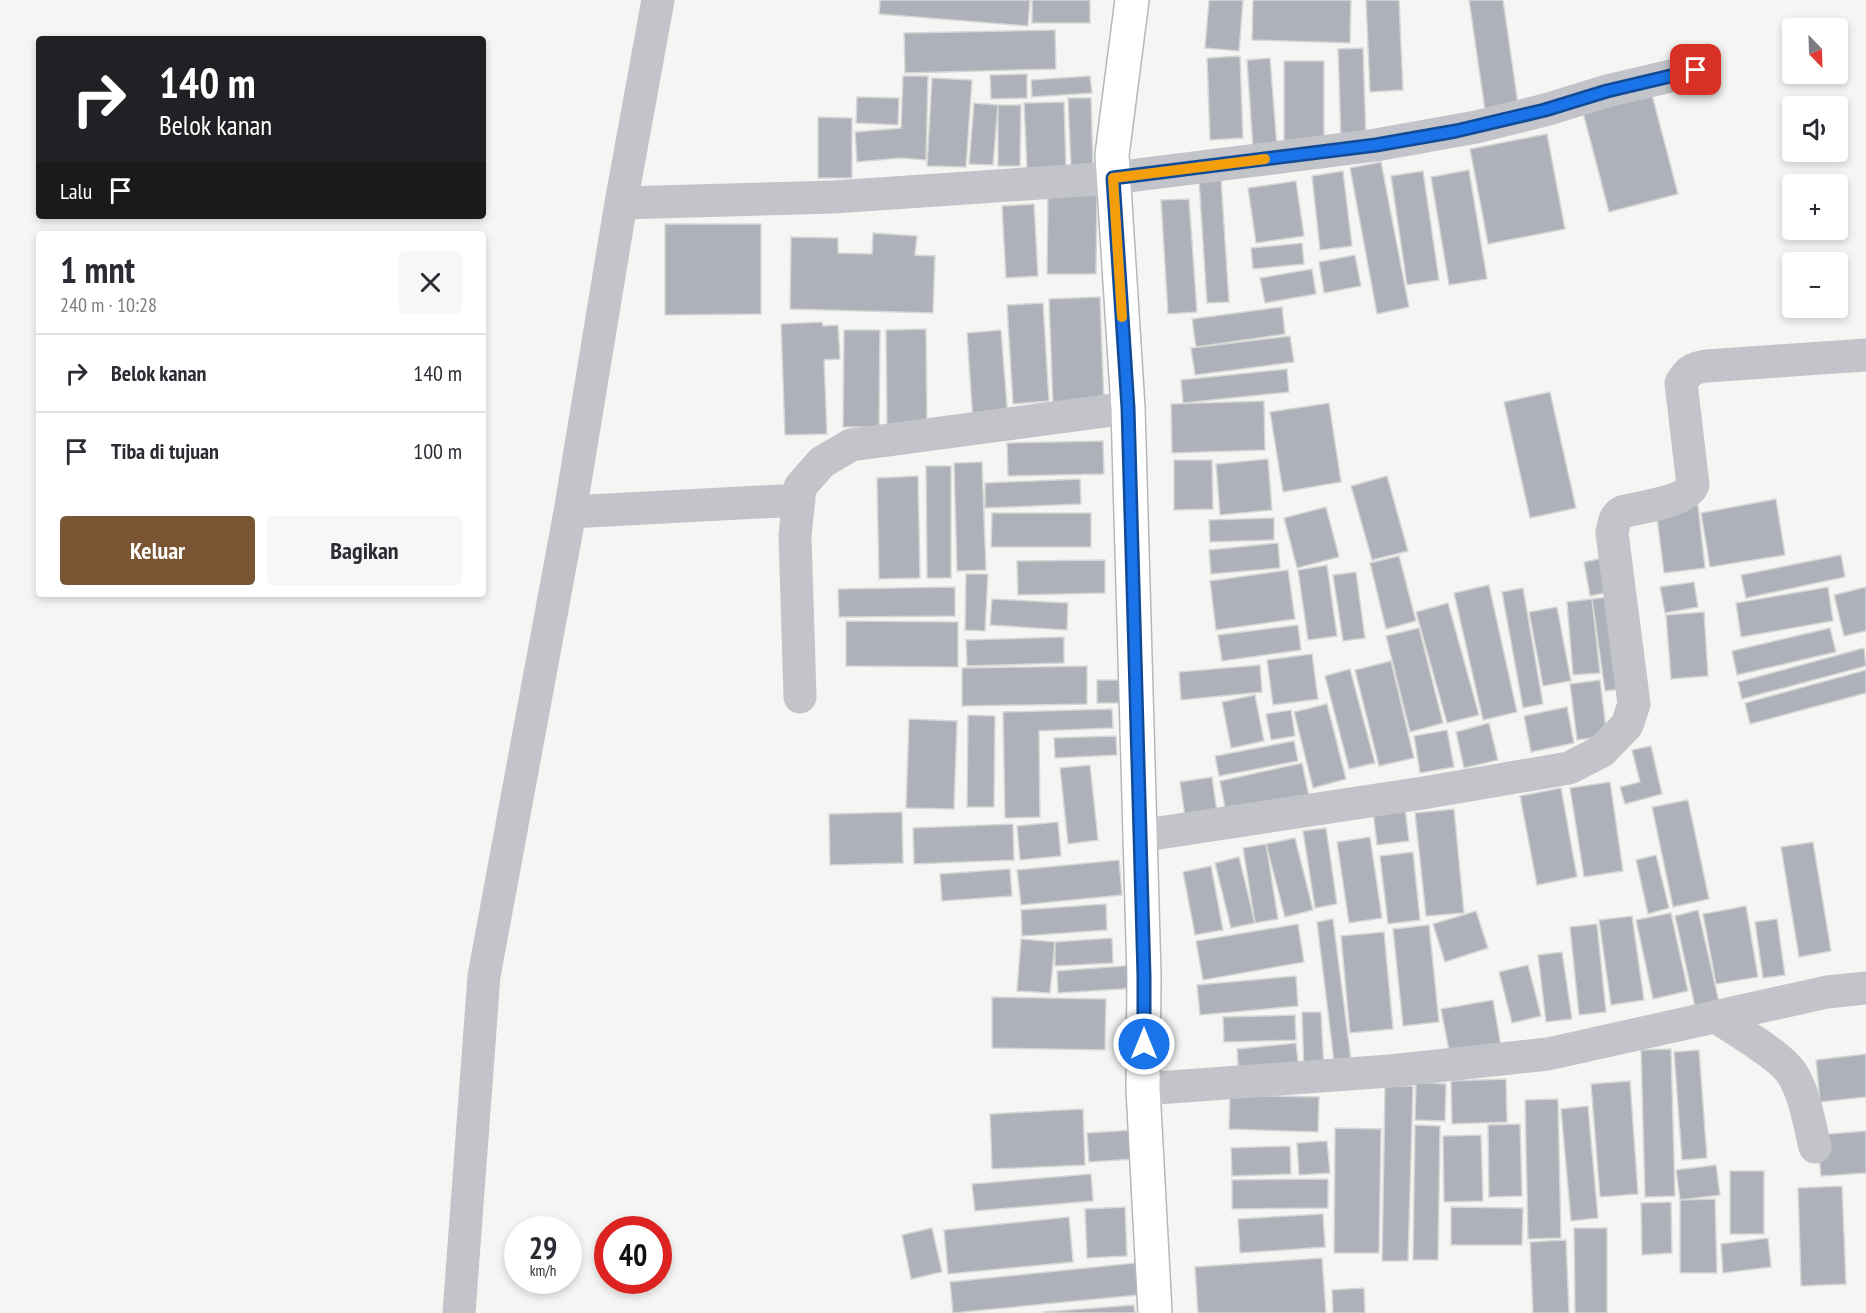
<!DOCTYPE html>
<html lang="id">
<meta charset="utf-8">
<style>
body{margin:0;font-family:"PT Sans Narrow",sans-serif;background:#f7f7f7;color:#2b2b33;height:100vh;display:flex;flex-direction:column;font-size:22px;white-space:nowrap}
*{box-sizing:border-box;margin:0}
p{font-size:20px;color:#7c7c81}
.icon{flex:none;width:33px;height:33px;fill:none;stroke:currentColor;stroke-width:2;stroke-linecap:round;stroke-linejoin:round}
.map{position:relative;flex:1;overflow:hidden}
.side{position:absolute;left:36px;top:231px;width:450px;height:366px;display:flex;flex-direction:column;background:#fff;border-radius:6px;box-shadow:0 3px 9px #0003}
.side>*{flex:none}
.guide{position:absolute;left:36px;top:36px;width:450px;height:183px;border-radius:6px;box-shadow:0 3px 9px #0003;background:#202124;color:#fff;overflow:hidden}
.needle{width:39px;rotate:157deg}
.tools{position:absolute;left:1782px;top:18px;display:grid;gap:12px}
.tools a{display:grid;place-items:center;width:66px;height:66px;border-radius:6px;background:#fff;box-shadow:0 3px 9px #0003;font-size:30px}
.speed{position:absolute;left:504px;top:1216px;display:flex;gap:12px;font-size:30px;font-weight:700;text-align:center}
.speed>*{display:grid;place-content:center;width:78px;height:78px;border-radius:50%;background:#fff;box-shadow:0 3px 9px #0003;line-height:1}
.speed small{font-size:15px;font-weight:400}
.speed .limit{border:9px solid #d22;background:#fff;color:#111}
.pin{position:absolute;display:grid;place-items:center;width:51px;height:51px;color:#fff;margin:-26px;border-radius:12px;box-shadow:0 3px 9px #0006}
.me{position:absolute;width:66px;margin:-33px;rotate:0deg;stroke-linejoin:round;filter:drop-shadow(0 0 4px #0008)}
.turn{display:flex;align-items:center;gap:21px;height:126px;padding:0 24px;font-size:27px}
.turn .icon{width:78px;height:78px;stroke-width:2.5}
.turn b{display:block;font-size:42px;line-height:51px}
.then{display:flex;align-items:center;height:57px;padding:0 24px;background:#0003;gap:12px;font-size:22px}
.round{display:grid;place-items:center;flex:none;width:63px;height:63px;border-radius:6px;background:#f7f7f7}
.summary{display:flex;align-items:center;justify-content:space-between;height:102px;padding:0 24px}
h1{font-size:36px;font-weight:700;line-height:45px}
.primary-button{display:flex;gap:12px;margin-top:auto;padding:12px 24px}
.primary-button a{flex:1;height:69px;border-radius:6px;background:#795533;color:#fff;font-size:24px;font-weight:700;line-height:69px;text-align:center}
.primary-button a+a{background:#f7f7f7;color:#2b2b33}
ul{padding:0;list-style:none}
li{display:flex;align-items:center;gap:18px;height:78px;padding:0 24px;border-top:2px solid #e1e1e2}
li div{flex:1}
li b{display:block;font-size:22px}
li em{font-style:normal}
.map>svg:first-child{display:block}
</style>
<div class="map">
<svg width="1866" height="1313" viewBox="0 0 1866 1313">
<rect width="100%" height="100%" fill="#f5f6f3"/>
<!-- building -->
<path fill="#aeb1b9" stroke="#d7d8d6" stroke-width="1.5" d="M 880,0 L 1030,0 L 1028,26 L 879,14 Z
M 1032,0 L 1090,0 L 1090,23 L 1032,23 Z
M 1209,0 L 1243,0 L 1239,51 L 1205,48 Z
M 1253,0 L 1351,0 L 1350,43 L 1252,40 Z
M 1366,0 L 1399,0 L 1403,90 L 1370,92 Z
M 1469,0 L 1503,0 L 1518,104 L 1485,110 Z
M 1055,30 L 1056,69 L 905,73 L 904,33 Z
M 1363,48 L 1366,140 L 1341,140 L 1338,49 Z
M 1240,56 L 1243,138 L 1210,140 L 1207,58 Z
M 1270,58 L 1277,147 L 1253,149 L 1247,60 Z
M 1284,61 L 1324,61 L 1324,143 L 1284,143 Z
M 1027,74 L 1027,98 L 991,99 L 990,75 Z
M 903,76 L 928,76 L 926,160 L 900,158 L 857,162 L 855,132 L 901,128 Z
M 1090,76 L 1092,93 L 1032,97 L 1031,80 Z
M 932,78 L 972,80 L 966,167 L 927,166 Z
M 1650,87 L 1678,194 L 1609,212 L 1581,105 Z
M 857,97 L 899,98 L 898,125 L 856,123 Z
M 1068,98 L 1091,98 L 1093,166 L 1071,167 Z
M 1064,102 L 1066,167 L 1027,169 L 1024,103 Z
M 974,103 L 998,105 L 993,165 L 969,164 Z
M 998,105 L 1021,105 L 1020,166 L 998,166 Z
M 818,117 L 852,118 L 852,178 L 818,178 Z
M 1547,134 L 1565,229 L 1488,244 L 1470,149 Z
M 1381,162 L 1409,307 L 1377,314 L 1350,168 Z
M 1469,170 L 1487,279 L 1449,285 L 1431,177 Z
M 1343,171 L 1352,246 L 1320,250 L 1312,176 Z
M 1423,171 L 1439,280 L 1407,285 L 1391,176 Z
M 1221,179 L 1229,302 L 1207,303 L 1199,181 Z
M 1296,181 L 1304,236 L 1256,243 L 1248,188 Z
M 1048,194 L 1097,195 L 1096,274 L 1047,274 Z
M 1189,199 L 1197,312 L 1168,314 L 1161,200 Z
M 1034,204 L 1038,276 L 1006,278 L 1002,206 Z
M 665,224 L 761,224 L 761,314 L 665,315 Z
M 873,233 L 917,236 L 915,255 L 935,256 L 933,313 L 790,309 L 791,237 L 838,238 L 838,253 L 872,254 Z
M 1302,243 L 1304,264 L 1253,269 L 1251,248 Z
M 1355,255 L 1361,286 L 1324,293 L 1319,262 Z
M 1312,269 L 1316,294 L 1265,303 L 1260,278 Z
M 1100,297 L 1104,404 L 1053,406 L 1049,299 Z
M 1043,303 L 1049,401 L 1013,404 L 1007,305 Z
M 1282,307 L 1285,334 L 1196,347 L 1192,319 Z
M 822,322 L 823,326 L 838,325 L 840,359 L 824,360 L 827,434 L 785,435 L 781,324 Z
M 926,329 L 927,427 L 887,427 L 886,330 Z
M 844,330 L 880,330 L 879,427 L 843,427 Z
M 1001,330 L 1008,419 L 973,422 L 967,333 Z
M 1290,336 L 1294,362 L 1195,375 L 1191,348 Z
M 1287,369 L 1289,392 L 1183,403 L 1181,380 Z
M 1550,392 L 1576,508 L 1530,518 L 1504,402 Z
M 1264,401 L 1265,450 L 1172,453 L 1171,404 Z
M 1329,403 L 1341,482 L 1283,492 L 1270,412 Z
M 1103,441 L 1104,474 L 1008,476 L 1007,443 Z
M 1268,459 L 1272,510 L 1220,515 L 1216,464 Z
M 1174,460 L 1212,460 L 1213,509 L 1174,510 Z
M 982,462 L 986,570 L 957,571 L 954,463 Z
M 926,466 L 951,466 L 951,578 L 927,578 Z
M 918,476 L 920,578 L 879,579 L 877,478 Z
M 1387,476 L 1408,551 L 1372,560 L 1351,486 Z
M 1080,479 L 1081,504 L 985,508 L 985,483 Z
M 1776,499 L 1785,555 L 1710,567 L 1701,513 Z
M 1698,505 L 1705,568 L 1664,573 L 1656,510 Z
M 1326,507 L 1339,557 L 1297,568 L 1284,518 Z
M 992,513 L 1091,513 L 1091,547 L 991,547 Z
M 1274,518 L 1274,540 L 1210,542 L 1209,520 Z
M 1278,543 L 1280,568 L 1211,574 L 1209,550 Z
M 1841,555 L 1845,577 L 1746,598 L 1741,575 Z
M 1399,556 L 1416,621 L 1386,629 L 1370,563 Z
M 1612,556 L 1619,590 L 1590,596 L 1584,562 Z
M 1105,560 L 1105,593 L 1018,595 L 1017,561 Z
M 1327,565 L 1337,636 L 1308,640 L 1298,570 Z
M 1288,570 L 1295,619 L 1216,630 L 1210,581 Z
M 1356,572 L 1365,638 L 1343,641 L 1333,575 Z
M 966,574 L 988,574 L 985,631 L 965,630 Z
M 1694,582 L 1698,607 L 1665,613 L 1660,587 Z
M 1489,585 L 1517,712 L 1483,720 L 1454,593 Z
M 955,587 L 955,616 L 839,617 L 838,589 Z
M 1828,587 L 1833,621 L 1741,637 L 1736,603 Z
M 1866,587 L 1866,631 L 1844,636 L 1834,595 Z
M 1523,588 L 1543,704 L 1523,708 L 1502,592 Z
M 1617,596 L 1631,688 L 1605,691 L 1592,599 Z
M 992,599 L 1068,603 L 1067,630 L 990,625 Z
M 1592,599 L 1600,673 L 1573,675 L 1567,602 Z
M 1448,603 L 1479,715 L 1447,723 L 1416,612 Z
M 1557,607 L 1571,681 L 1543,686 L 1529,612 Z
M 1704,612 L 1708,676 L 1671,679 L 1666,615 Z
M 846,621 L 958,622 L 958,667 L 846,666 Z
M 1298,625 L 1301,650 L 1222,661 L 1218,635 Z
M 1419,628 L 1443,723 L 1410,732 L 1386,636 Z
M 1830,628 L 1836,652 L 1737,675 L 1732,651 Z
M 1064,637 L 1064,663 L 967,666 L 966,640 Z
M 1864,648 L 1866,666 L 1742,699 L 1738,682 Z
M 1312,654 L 1318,699 L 1273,705 L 1267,660 Z
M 1391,661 L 1414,758 L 1379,766 L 1355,670 Z
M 1260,665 L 1262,692 L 1181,700 L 1179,672 Z
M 1087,666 L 1087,704 L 962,706 L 962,668 Z
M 1350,669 L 1375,763 L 1349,769 L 1325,676 Z
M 1866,670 L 1866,693 L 1750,724 L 1745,703 Z
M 1097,680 L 1122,680 L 1122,703 L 1097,703 Z
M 1600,680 L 1607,736 L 1577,740 L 1570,684 Z
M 1255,695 L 1264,741 L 1231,748 L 1222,702 Z
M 1327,704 L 1346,779 L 1313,788 L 1294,712 Z
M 1567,707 L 1574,743 L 1531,752 L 1524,716 Z
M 1112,709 L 1113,728 L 1039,731 L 1040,817 L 1005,818 L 1003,712 Z
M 1291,710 L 1295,736 L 1271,740 L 1266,714 Z
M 968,715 L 995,716 L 994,807 L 967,807 Z
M 909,719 L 957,721 L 954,809 L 906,808 Z
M 1489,723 L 1498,760 L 1464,768 L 1456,732 Z
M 1447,730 L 1454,767 L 1420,773 L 1414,736 Z
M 1116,736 L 1117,755 L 1055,758 L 1054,738 Z
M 1294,741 L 1298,761 L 1219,776 L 1215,756 Z
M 1651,746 L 1662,794 L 1625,804 L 1620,787 L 1640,782 L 1632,750 Z
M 1302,763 L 1310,801 L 1227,818 L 1220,781 Z
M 1090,765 L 1098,840 L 1068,844 L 1060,768 Z
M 1212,777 L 1218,819 L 1186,824 L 1180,782 Z
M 1610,782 L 1623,871 L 1584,877 L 1570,788 Z
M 1561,788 L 1577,877 L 1537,885 L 1520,796 Z
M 1688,800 L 1709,899 L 1673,907 L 1652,807 Z
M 1405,808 L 1409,841 L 1377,845 L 1373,811 Z
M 1454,809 L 1464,913 L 1426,916 L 1415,813 Z
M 902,812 L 903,863 L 830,865 L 829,814 Z
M 1058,822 L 1061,856 L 1020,860 L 1017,826 Z
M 1013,824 L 1014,860 L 914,864 L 913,828 Z
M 1326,828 L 1337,904 L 1315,908 L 1303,831 Z
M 1370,837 L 1382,918 L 1349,923 L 1337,842 Z
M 1295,838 L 1313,910 L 1285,917 L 1266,844 Z
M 1813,842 L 1831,951 L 1799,957 L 1781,847 Z
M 1266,844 L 1278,919 L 1255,923 L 1243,848 Z
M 1413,852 L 1420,920 L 1388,924 L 1380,856 Z
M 1656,855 L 1669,908 L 1648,914 L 1636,860 Z
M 1239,857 L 1255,923 L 1231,928 L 1215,863 Z
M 1119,860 L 1122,895 L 1021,905 L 1017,870 Z
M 1211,866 L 1223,930 L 1195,935 L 1183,872 Z
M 1010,869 L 1012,896 L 942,901 L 940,874 Z
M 1106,904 L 1107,930 L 1022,936 L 1021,910 Z
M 1746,906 L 1758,977 L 1716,984 L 1703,914 Z
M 1698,910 L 1719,1002 L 1695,1007 L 1675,916 Z
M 1476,911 L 1488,948 L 1445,962 L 1433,924 Z
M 1671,913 L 1688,991 L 1653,999 L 1636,920 Z
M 1632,916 L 1644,1000 L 1611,1005 L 1599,920 Z
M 1333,919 L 1352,1068 L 1335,1070 L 1317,922 Z
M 1777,919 L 1785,975 L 1763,978 L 1755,922 Z
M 1298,924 L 1304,962 L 1203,980 L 1196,941 Z
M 1597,924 L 1606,1012 L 1579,1015 L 1570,927 Z
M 1429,925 L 1439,1022 L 1403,1026 L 1393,929 Z
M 1384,932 L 1393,1029 L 1350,1033 L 1341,936 Z
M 1112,938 L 1113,963 L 1055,966 L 1055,942 Z
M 1021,939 L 1055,942 L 1050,993 L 1017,991 Z
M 1562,952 L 1572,1019 L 1546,1022 L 1538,955 Z
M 1136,965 L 1138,988 L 1058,993 L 1057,971 Z
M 1528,965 L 1541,1016 L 1512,1023 L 1499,972 Z
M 1296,976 L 1298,1006 L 1200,1015 L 1197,985 Z
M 992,997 L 1106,999 L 1105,1050 L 992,1048 Z
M 1493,1000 L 1501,1046 L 1450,1056 L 1441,1009 Z
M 1302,1012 L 1321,1012 L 1324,1070 L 1304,1071 Z
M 1295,1015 L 1296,1040 L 1224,1042 L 1223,1017 Z
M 1296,1043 L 1299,1071 L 1239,1078 L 1237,1049 Z
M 1671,1049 L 1675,1196 L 1645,1197 L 1641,1050 Z
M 1699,1050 L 1707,1158 L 1682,1160 L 1674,1052 Z
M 1866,1054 L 1866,1097 L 1820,1102 L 1816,1060 Z
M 1506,1079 L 1507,1122 L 1452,1124 L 1451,1081 Z
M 1630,1081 L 1638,1194 L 1600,1197 L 1591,1084 Z
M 1416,1082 L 1446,1084 L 1445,1121 L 1415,1120 Z
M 1385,1086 L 1413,1086 L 1408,1261 L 1382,1261 Z
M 1230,1095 L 1319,1097 L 1318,1132 L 1229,1129 Z
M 1558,1099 L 1561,1238 L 1528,1239 L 1525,1100 Z
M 1588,1106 L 1598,1218 L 1571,1221 L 1561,1109 Z
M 1083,1109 L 1085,1165 L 992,1169 L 990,1114 Z
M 1520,1124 L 1522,1196 L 1489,1197 L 1488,1125 Z
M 1415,1125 L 1440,1126 L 1438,1260 L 1413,1260 Z
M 1335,1128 L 1381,1129 L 1379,1253 L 1334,1253 Z
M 1133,1130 L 1135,1159 L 1089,1162 L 1087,1133 Z
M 1866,1131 L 1866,1173 L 1821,1176 L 1817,1135 Z
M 1481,1135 L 1483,1201 L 1444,1202 L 1443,1136 Z
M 1327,1141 L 1330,1173 L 1299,1175 L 1297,1143 Z
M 1290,1146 L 1291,1174 L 1232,1176 L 1231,1148 Z
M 1716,1165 L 1720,1195 L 1680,1200 L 1676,1170 Z
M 1730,1171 L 1764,1171 L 1764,1234 L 1730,1234 Z
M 1091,1174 L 1093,1201 L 975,1211 L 972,1184 Z
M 1328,1179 L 1328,1208 L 1232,1209 L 1232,1180 Z
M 1842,1186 L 1846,1284 L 1801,1286 L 1798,1188 Z
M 1715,1199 L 1717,1273 L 1680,1273 L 1680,1200 Z
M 1671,1202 L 1672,1253 L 1642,1255 L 1641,1203 Z
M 1125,1207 L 1127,1256 L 1087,1258 L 1085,1209 Z
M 1451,1207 L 1523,1208 L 1522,1245 L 1451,1245 Z
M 1323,1214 L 1325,1247 L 1240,1253 L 1238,1219 Z
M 1069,1217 L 1073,1262 L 948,1274 L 944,1230 Z
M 932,1228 L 942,1272 L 911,1279 L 902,1235 Z
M 1574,1228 L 1607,1228 L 1607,1313 L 1575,1313 Z
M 1768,1238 L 1771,1267 L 1723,1273 L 1721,1244 Z
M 1566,1240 L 1569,1313 L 1533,1313 L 1530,1242 Z
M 1322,1258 L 1326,1313 L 1198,1313 L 1195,1267 Z
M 1135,1263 L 1138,1295 L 953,1313 L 950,1282 Z
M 1364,1288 L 1365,1313 L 1333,1313 L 1332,1290 Z
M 1134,1305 L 1135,1313 L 1043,1313 L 1043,1312 Z"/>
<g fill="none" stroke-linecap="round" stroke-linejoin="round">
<defs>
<path id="secondary" d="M 1132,0 L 1112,155 L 1128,408 L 1144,976 L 1143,1089 L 1155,1313"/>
</defs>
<!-- secondary casing -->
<use href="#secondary" stroke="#b5b7bd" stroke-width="36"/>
<!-- street -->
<path stroke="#c2c4c9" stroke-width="33" d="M 621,203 L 834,197 L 1113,178 L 1376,145 L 1476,127 L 1545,110 L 1607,91 L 1696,70
M 570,512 L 799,500
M 800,697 L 795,536 L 800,487 L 822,462 L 851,445 L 1128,408
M 1139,836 L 1423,793 L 1569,768 L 1602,751 L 1627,725 L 1634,704 L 1612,533 C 1614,523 1614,517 1622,512 C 1640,507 1686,502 1693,485 L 1681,383 C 1688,371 1693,368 1706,366 L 1866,355
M 1716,1017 C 1736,1030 1778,1054 1791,1072 C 1805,1093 1809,1123 1815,1147
M 1143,1089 L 1390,1071 L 1548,1054 L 1827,992 L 1866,988
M 459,1313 L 484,976 L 570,512 L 621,203 L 658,0"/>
<!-- secondary -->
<use href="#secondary" stroke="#fff" stroke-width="33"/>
</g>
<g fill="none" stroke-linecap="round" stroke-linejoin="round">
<defs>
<path id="route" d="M 1144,1044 L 1144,976 L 1128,408 L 1113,178 L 1376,145 L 1456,131 L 1545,110 L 1607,91 L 1696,70"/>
</defs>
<!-- route casing -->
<use href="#route" stroke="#114b97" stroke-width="15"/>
<!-- route -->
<use href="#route" stroke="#1a73e8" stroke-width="10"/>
<!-- slow -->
<path stroke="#f59e0b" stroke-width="10" d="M 1122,317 L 1113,178 L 1265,159"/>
</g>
</svg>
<div class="tools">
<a><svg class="needle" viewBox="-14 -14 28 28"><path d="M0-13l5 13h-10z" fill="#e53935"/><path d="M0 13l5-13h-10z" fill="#7c7c81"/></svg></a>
<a><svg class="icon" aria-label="sound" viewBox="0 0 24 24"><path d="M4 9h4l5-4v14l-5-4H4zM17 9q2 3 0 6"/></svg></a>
<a>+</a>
<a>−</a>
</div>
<div class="speed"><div>29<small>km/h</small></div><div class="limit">40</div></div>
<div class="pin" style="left:1696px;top:70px;background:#d93025"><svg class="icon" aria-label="arrive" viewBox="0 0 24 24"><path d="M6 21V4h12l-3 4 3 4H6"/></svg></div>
<svg class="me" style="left:1144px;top:1044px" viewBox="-20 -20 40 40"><circle r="17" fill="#1a73e8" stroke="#fff" stroke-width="3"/><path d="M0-11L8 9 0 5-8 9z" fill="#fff"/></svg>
<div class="guide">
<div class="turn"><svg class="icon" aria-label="right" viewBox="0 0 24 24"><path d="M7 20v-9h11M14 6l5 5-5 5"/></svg><div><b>140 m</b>Belok kanan</div></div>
<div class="then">Lalu<svg class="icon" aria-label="arrive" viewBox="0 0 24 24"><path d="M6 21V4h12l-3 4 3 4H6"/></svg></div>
</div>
<section class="side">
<div class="summary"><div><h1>1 mnt</h1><p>240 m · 10:28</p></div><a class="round"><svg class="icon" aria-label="close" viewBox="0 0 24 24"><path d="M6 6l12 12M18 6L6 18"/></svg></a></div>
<ul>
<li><svg class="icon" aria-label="right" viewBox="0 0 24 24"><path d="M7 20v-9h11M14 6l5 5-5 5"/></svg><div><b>Belok kanan</b></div><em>140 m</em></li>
<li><svg class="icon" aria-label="arrive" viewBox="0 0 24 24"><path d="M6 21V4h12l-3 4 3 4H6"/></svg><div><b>Tiba di tujuan</b></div><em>100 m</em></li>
</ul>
<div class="primary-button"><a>Keluar</a><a>Bagikan</a></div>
</section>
</div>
